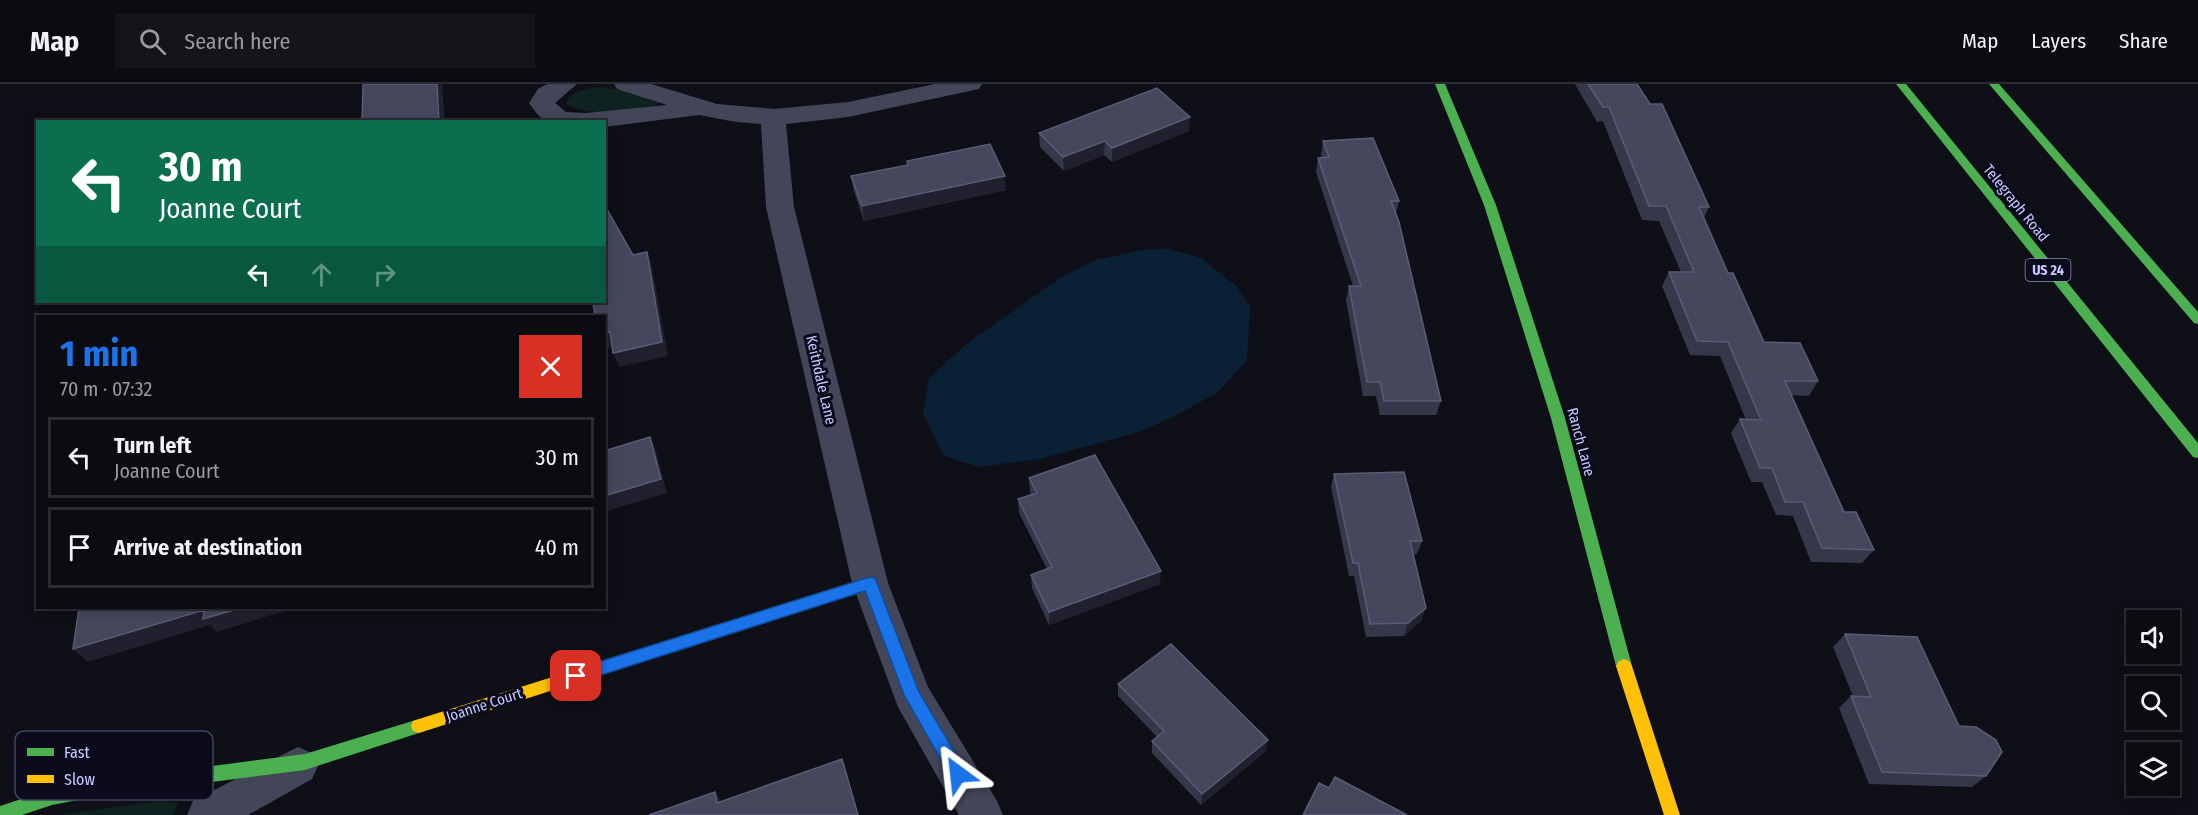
<!DOCTYPE html>
<meta charset="utf-8">
<style>
body{margin:0;font-family:"Fira Sans Condensed",sans-serif;background:#14141b;color:#f1f3f6;height:100vh;display:flex;flex-direction:column;font-size:22px;white-space:nowrap}
*{box-sizing:border-box;margin:0}
p{font-size:20px;color:#9a9b9f}
.icon{flex:none;width:33px;height:33px;fill:none;stroke:currentColor;stroke-width:2;stroke-linecap:round;stroke-linejoin:round}
.map{position:relative;flex:1;overflow:hidden}
.side{position:absolute;left:36px;top:231px;width:570px;height:294px;display:flex;flex-direction:column;background:#0b0b12;border-radius:0px;box-shadow:0 3px 15px #0003,0 0 0 2px #2b2b32}
.side>*{flex:none}
.hud{position:absolute;left:36px;top:36px;width:570px;height:183px;border-radius:0px;box-shadow:0 3px 15px #0003,0 0 0 2px #2b2b32;background:#0b6e4f;color:#fff;overflow:hidden}
.buttons{position:absolute;left:2126px;top:526px;display:grid;gap:12px}
.buttons a{display:grid;place-items:center;width:54px;height:54px;border-radius:0px;background:#0b0b12;box-shadow:0 3px 15px #0003,0 0 0 2px #2b2b32;font-size:30px}
.pin{position:absolute;display:grid;place-items:center;width:51px;height:51px;color:#fff;margin:-26px;border-radius:12px;box-shadow:0 3px 9px #0006}
.me{position:absolute;width:66px;margin:-33px;rotate:330deg;stroke-linejoin:round;filter:drop-shadow(0 0 4px #0008)}
.turn{display:flex;align-items:center;gap:21px;height:126px;padding:0 24px;font-size:27px}
.turn .icon{width:78px;height:78px;stroke-width:2.5}
.turn b{display:block;font-size:42px;line-height:51px}
.lanes{display:flex;align-items:center;height:57px;padding:0 24px;background:#0003;justify-content:center;gap:30px;direction:ltr}
.lanes .off{opacity:.35}
.round{display:grid;place-items:center;flex:none;width:63px;height:63px;border-radius:0px;background:#14141b}
.head{display:flex;align-items:center;justify-content:space-between;height:102px;padding:0 24px}
h1{font-size:36px;font-weight:700;line-height:45px;color:#1a73e8}
ul{padding:0;list-style:none}
li{display:flex;align-items:center;gap:18px;height:81px;margin:0 12px 9px;padding:0 12px;border:3px solid #2b2b32;border-radius:0px}
li div{flex:1}
li b{display:block;font-size:22px}
li em{font-style:normal}
header{display:flex;align-items:center;gap:36px;box-sizing:border-box;height:84px;padding:0 30px;background:#0b0b12;border-bottom:2px solid #2b2b32}
header strong{font-size:28px}
nav{display:flex;gap:33px;margin-inline-start:auto;font-size:21px}
.search{width:420px;height:54px;background:#14141b;display:flex;align-items:center;gap:15px;box-sizing:border-box;padding:0 21px;border-radius:0px;color:#9a9b9f;font-size:22px}
.map>svg:first-child{display:block}
</style>
<header>
<strong>Map</strong>
<div class="search"><svg class="icon" aria-label="search" viewBox="0 0 24 24"><circle cx="10" cy="10" r="6"/><path d="M15 15l6 6"/></svg>Search here</div>
<nav><a>Map</a><a>Layers</a><a>Share</a></nav>
</header>
<div class="map">
<svg width="2198" height="731" viewBox="0 0 2198 731">
<rect width="100%" height="100%" fill="#0f0f18"/>
<!-- green -->
<path fill="#0e2320" d="M 596,3 C 618,4 639,10 659,19 L 654,23 L 646,24 C 625,26 582,34 566,19 C 570,7 585,5 596,3 Z
M 158,717 L 179,719 L 172,731 L 59,731 Z"/>
<!-- water -->
<path fill="#092035" d="M 1169,165 L 1201,174 L 1236,202 L 1250,223 L 1247,276 L 1218,308 L 1173,333 L 1136,349 L 1039,375 L 977,383 L 943,371 L 923,329 L 929,294 L 965,261 L 1060,194 L 1096,176 L 1142,166 Z"/>
<g fill="none" stroke-linecap="round" stroke-linejoin="round">
<!-- street -->
<path fill="#434659" fill-rule="evenodd" d="M 547,0 L 577,0 L 555,19 L 566,28 L 586,29 L 667,21 L 617,5 L 614,0 L 651,0 L 717,20 L 774,25 L 848,18 L 935,0 L 982,0 L 979,5 L 848,33 L 786,40 L 794,123 L 888,499 L 928,603 L 997,717 L 1003,731 L 959,731 L 898,623 L 852,499 L 766,123 L 761,40 L 736,38 L 699,31 L 604,43 L 604,38 L 547,38 L 538,31 L 529,19 L 538,5 Z
M 298,663 L 312,669 L 318,682 L 312,695 L 248,731 L 187,731 L 193,717 Z"/>
<!-- fast -->
<path fill="#4caf50" fill-rule="evenodd" d="M 1435,0 L 1445,0 L 1496,121 L 1565,334 L 1632,582 L 1629,587 L 1624,589 L 1619,587 L 1616,582 L 1551,334 L 1484,121 Z
M 1896,0 L 1906,0 L 2198,359 L 2198,374 L 2193,373 Z
M 1989,0 L 1999,0 L 2198,228 L 2198,240 L 2194,239 Z
M 419,635 L 425,637 L 427,642 L 425,647 L 305,686 L 88,714 L 52,721 L 22,731 L 0,731 L 0,722 L 52,705 L 88,698 L 305,670 Z"/>
<!-- slow -->
<path fill="#ffc107" fill-rule="evenodd" d="M 870,493 L 875,495 L 877,499 L 875,503 L 419,649 L 413,647 L 411,642 L 413,637 L 419,635 Z
M 1624,575 L 1629,577 L 1632,582 L 1680,731 L 1664,731 L 1616,582 L 1619,577 Z"/>
</g>
<!-- wall -->
<path fill="#37374a" d="M 1575,0 L 1637,0 L 1709,123 L 1704,134 L 1728,189 L 1764,258 L 1818,297 L 1809,312 L 1791,311 L 1844,428 L 1874,466 L 1862,479 L 1811,478 L 1793,432 L 1776,431 L 1762,398 L 1751,398 L 1731,349 L 1740,335 L 1746,336 L 1720,272 L 1690,271 L 1662,202 L 1669,188 L 1681,188 L 1659,137 L 1642,136 L 1603,37 L 1597,38 Z
M 1189,47 L 1112,78 L 1104,71 L 1064,87 L 1040,63 L 1039,49 Z
M 1323,57 L 1399,117 L 1396,130 L 1441,317 L 1436,331 L 1380,331 L 1376,312 L 1363,312 L 1346,216 L 1349,202 L 1353,202 L 1316,88 L 1318,74 L 1322,74 L 1321,71 Z
M 907,77 L 1006,106 L 864,137 L 854,107 L 851,92 L 908,81 Z
M 1334,390 L 1422,457 L 1417,470 L 1413,470 L 1421,537 L 1404,552 L 1366,553 L 1354,492 L 1349,492 L 1331,403 Z
M 1029,394 L 1160,500 L 1049,541 L 1032,504 L 1031,491 L 1047,485 L 1019,429 L 1018,415 L 1031,411 L 1030,407 Z
M 1845,550 L 1959,642 L 1986,692 L 1972,703 L 1869,700 L 1839,624 L 1851,612 L 1853,612 L 1833,563 Z
M 1118,600 L 1266,667 L 1201,721 L 1152,669 L 1152,657 L 1157,653 L 1118,612 Z"/>
<!-- shaded-wall -->
<path fill="#20202e" d="M 437,0 L 442,0 L 445,38 L 439,38 Z
M 1190,33 L 1189,47 L 1112,78 L 1112,64 Z
M 1105,57 L 1104,71 L 1064,87 L 1063,73 Z
M 1005,92 L 1006,106 L 864,137 L 862,122 Z
M 647,168 L 652,182 L 668,272 L 619,283 L 613,269 Z
M 610,248 L 616,262 L 604,265 L 604,249 Z
M 650,353 L 656,367 L 667,409 L 604,428 L 604,412 Z
M 1161,487 L 1160,500 L 1049,541 L 1049,528 Z
M 241,524 L 292,524 L 291,525 L 217,548 L 210,541 L 88,578 L 73,565 L 204,526 Z
M 1426,524 L 1421,537 L 1404,552 L 1408,539 Z
M 1268,656 L 1266,667 L 1201,721 L 1202,710 Z
M 842,675 L 846,687 L 859,731 L 858,731 Z
M 715,708 L 722,719 L 717,719 Z"/>
<!-- building -->
<path fill="#46475d" stroke="#5a5b76" stroke-width="1.5" d="M 363,0 L 437,0 L 439,38 L 362,38 Z
M 1588,0 L 1637,0 L 1650,20 L 1662,20 L 1709,123 L 1699,123 L 1728,189 L 1733,189 L 1764,258 L 1800,259 L 1818,297 L 1785,297 L 1844,428 L 1856,428 L 1874,466 L 1822,464 L 1803,418 L 1785,418 L 1772,384 L 1760,384 L 1740,335 L 1761,336 L 1728,258 L 1697,257 L 1669,188 L 1694,188 L 1666,122 L 1649,122 L 1609,23 L 1603,23 Z
M 1157,4 L 1190,33 L 1112,64 L 1105,57 L 1063,73 L 1039,49 Z
M 1373,54 L 1399,117 L 1391,117 L 1399,138 L 1441,317 L 1384,317 L 1380,298 L 1367,298 L 1349,202 L 1361,202 L 1318,74 L 1329,73 L 1323,57 Z
M 990,60 L 1005,92 L 862,122 L 851,92 L 908,81 L 907,77 Z
M 604,120 L 633,171 L 647,168 L 662,258 L 613,269 L 610,248 L 604,249 L 604,232 L 595,232 L 593,218 L 604,218 Z
M 650,353 L 661,395 L 604,412 L 604,367 Z
M 1095,371 L 1161,487 L 1049,528 L 1031,491 L 1052,483 L 1018,415 L 1037,409 L 1029,394 Z
M 1404,388 L 1422,457 L 1410,457 L 1426,524 L 1408,539 L 1370,540 L 1358,479 L 1353,479 L 1334,390 Z
M 79,524 L 241,524 L 203,535 L 204,526 L 73,565 Z
M 1845,550 L 1917,553 L 1959,642 L 1976,643 L 1996,656 L 2002,668 L 1986,692 L 1882,688 L 1851,612 L 1871,613 Z
M 1171,560 L 1268,656 L 1202,710 L 1152,657 L 1164,647 L 1118,600 Z
M 842,675 L 858,731 L 649,731 L 715,708 L 717,719 Z
M 1335,693 L 1407,731 L 1303,731 L 1319,699 L 1329,704 Z"/>
<!-- route -->
<path fill="#1a73e8" stroke="#114b97" stroke-width="1.5" d="M 870,493 L 875,494 L 877,499 L 919,608 L 964,684 L 966,690 L 964,695 L 958,698 L 952,695 L 904,611 L 865,507 L 576,599 L 570,597 L 568,592 L 570,587 L 576,585 Z"/>
<g text-anchor="middle" dominant-baseline="central" stroke-width="6" stroke-linejoin="round" paint-order="stroke">
<!-- shield labels -->
<rect fill="#0b0b1c" stroke="#8e91bb" stroke-width="1.5" x="2025.5" y="175" width="45" height="22" rx="4.5"/>
<g font-size="14" font-weight="bold" fill="#c6caff">
<text x="2048" y="186">US 24</text>
</g>
<!-- street labels -->
<g font-size="15" fill="#c6caff" stroke="#0b0b1c">
<text transform="translate(2016 119) rotate(51)">Telegraph Road</text>
<text transform="translate(821 296) rotate(77)">Keithdale Lane</text>
<text transform="translate(1581 358) rotate(75)">Ranch Lane</text>
<text transform="translate(484 621) rotate(-18)">Joanne Court</text>
</g>
</g>
<!-- legend -->
<rect x="15" y="647" width="198" height="69" rx="9" fill="#0b0b1c" stroke="#434460" stroke-width="1.5"/>
<rect x="27" y="664" width="27" height="8" fill="#4caf50"/>
<rect x="27" y="691" width="27" height="8" fill="#ffc107"/>
<g font-size="16" fill="#c6caff">
<text x="64" y="674">Fast</text>
<text x="64" y="701">Slow</text>
</g>
</svg>
<div class="buttons">
<a><svg class="icon" aria-label="sound" viewBox="0 0 24 24"><path d="M4 9h4l5-4v14l-5-4H4zM17 9q2 3 0 6"/></svg></a>
<a><svg class="icon" aria-label="search" viewBox="0 0 24 24"><circle cx="10" cy="10" r="6"/><path d="M15 15l6 6"/></svg></a>
<a><svg class="icon" aria-label="layers" viewBox="0 0 24 24"><path d="M12 4l9 5-9 5-9-5zM3 14l9 5 9-5"/></svg></a>
</div>
<div class="pin" style="left:576px;top:592px;background:#d93025"><svg class="icon" aria-label="arrive" viewBox="0 0 24 24"><path d="M6 21V4h12l-3 4 3 4H6"/></svg></div>
<svg class="me" style="left:958px;top:690px" viewBox="-20 -20 40 40"><path d="M0-17L14 15 0 8-14 15z" fill="#1a73e8" stroke="#fff" stroke-width="4"/></svg>
<div class="hud">
<div class="turn"><svg class="icon" aria-label="left" viewBox="0 0 24 24"><path d="M17 20v-9H6M10 6l-5 5 5 5"/></svg><div><b>30 m</b>Joanne Court</div></div>
<div class="lanes"><svg class="icon" aria-label="left" viewBox="0 0 24 24"><path d="M17 20v-9H6M10 6l-5 5 5 5"/></svg><svg class="icon off" aria-label="ahead" viewBox="0 0 24 24"><path d="M12 20V5M6 11l6-6 6 6"/></svg><svg class="icon off" aria-label="right" viewBox="0 0 24 24"><path d="M7 20v-9h11M14 6l5 5-5 5"/></svg></div>
</div>
<section class="side">
<div class="head"><div><h1>1 min</h1><p>70 m · 07:32</p></div><a class="round" style="background:#d93025;color:#fff"><svg class="icon" aria-label="close" viewBox="0 0 24 24"><path d="M6 6l12 12M18 6L6 18"/></svg></a></div>
<ul>
<li><svg class="icon" aria-label="left" viewBox="0 0 24 24"><path d="M17 20v-9H6M10 6l-5 5 5 5"/></svg><div><b>Turn left</b><p>Joanne Court</p></div><em>30 m</em></li>
<li><svg class="icon" aria-label="arrive" viewBox="0 0 24 24"><path d="M6 21V4h12l-3 4 3 4H6"/></svg><div><b>Arrive at destination</b></div><em>40 m</em></li>
</ul>
</section>
</div>
